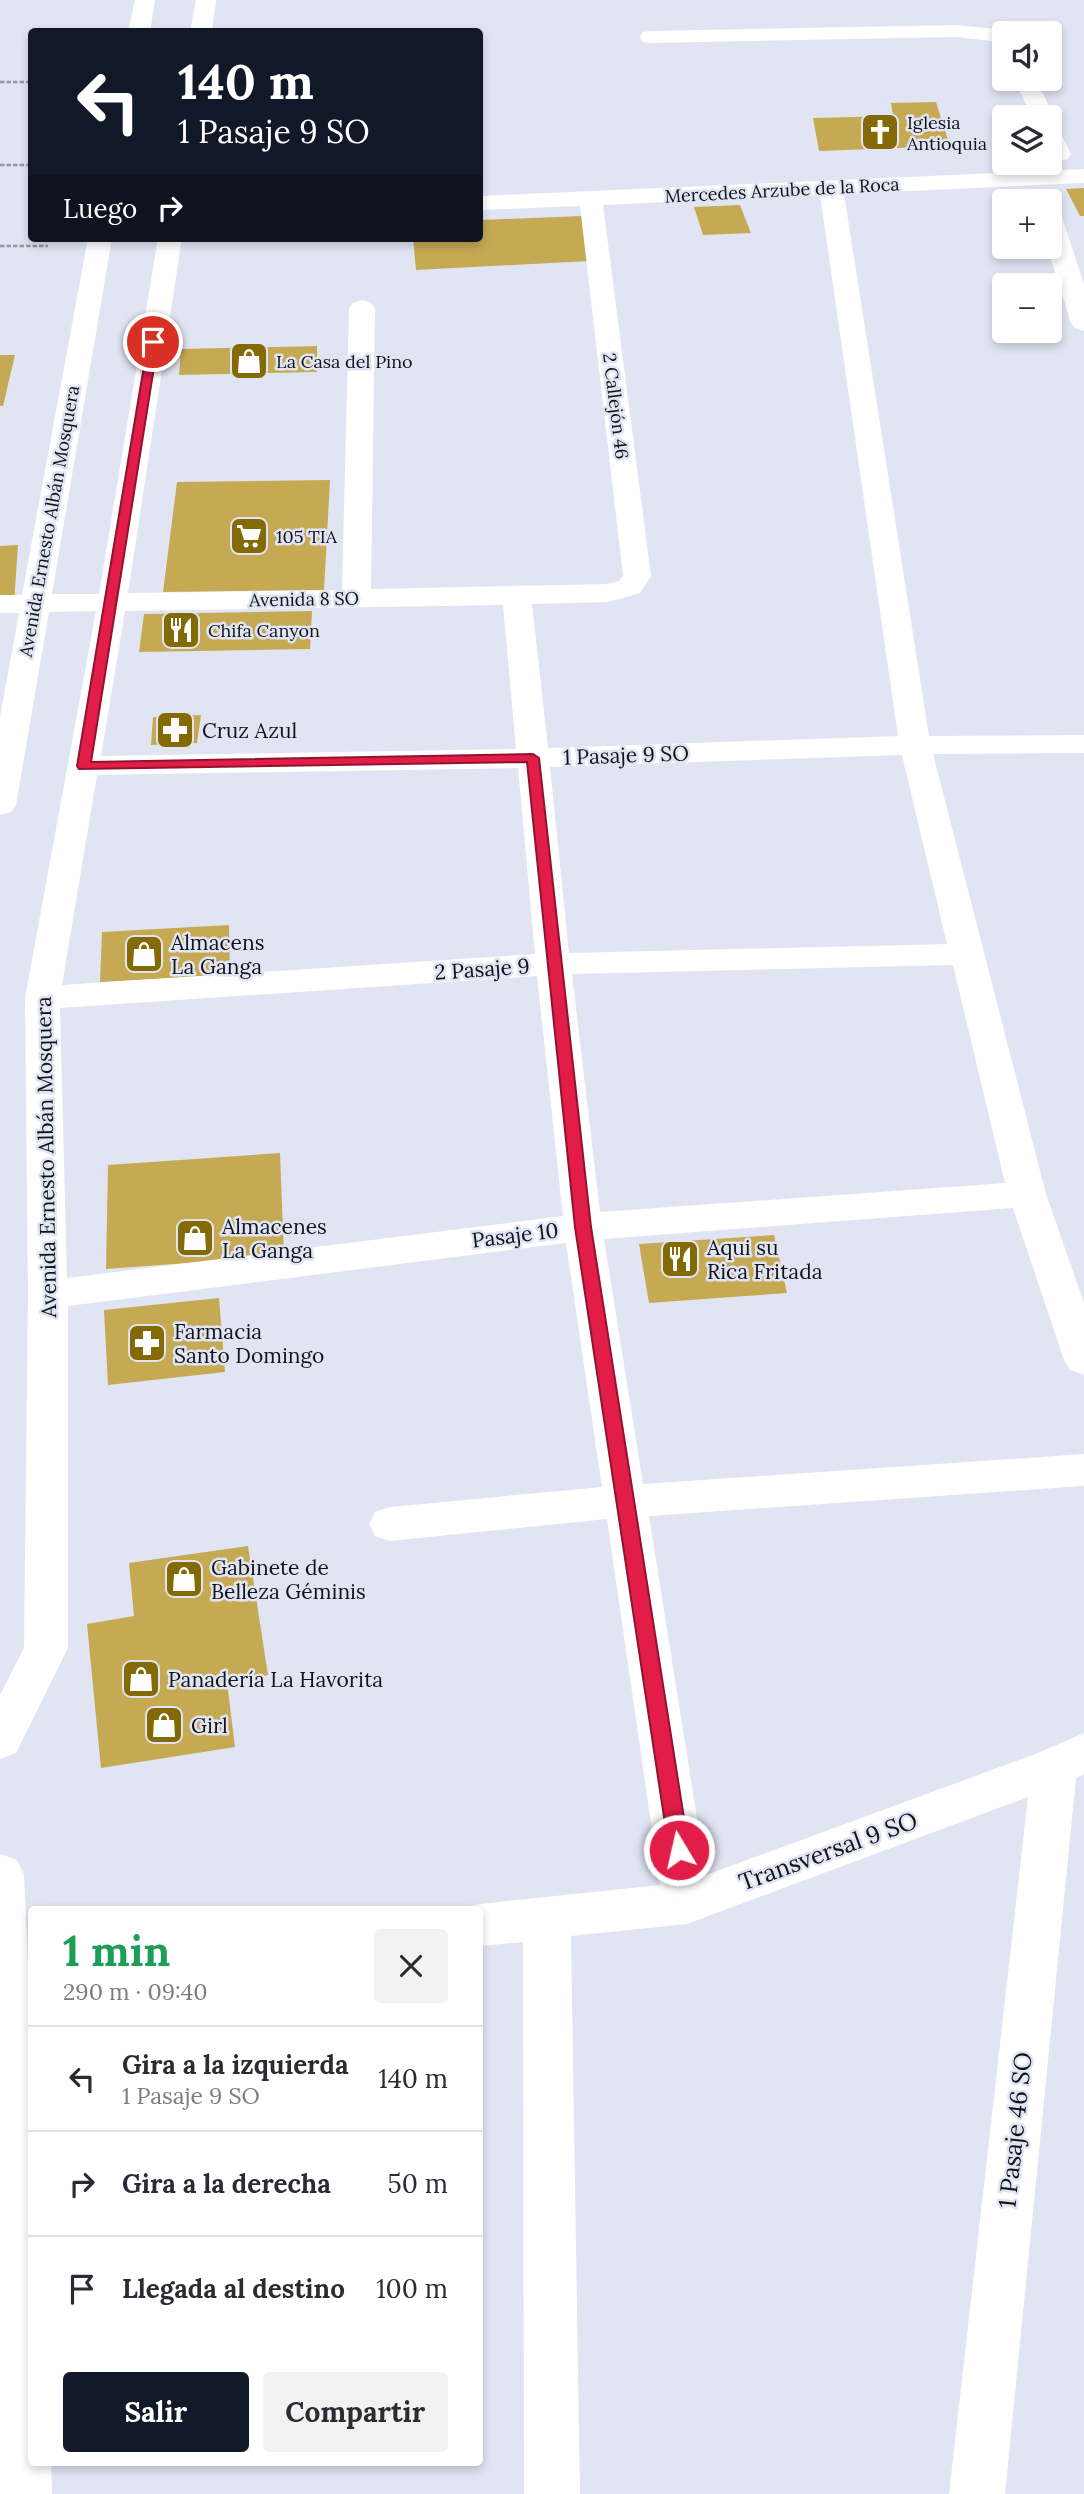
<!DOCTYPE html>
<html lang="es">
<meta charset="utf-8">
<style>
body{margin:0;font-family:Lora,serif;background:#f2f2f3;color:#2b2b33;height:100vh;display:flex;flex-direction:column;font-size:26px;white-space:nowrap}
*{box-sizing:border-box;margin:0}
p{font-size:23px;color:#7c7c81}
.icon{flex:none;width:38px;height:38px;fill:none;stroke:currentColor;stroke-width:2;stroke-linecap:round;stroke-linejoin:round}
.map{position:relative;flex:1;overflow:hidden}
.drawer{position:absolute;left:28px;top:1906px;width:455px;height:560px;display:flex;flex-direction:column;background:#fff;border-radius:7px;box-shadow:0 4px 10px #0003}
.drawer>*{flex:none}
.banner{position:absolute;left:28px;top:28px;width:455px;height:214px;border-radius:7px;box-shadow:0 4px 10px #0003;background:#111827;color:#fff;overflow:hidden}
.tools{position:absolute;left:992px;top:21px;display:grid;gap:14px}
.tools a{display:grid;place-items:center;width:70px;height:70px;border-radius:7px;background:#fff;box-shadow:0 4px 10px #0003;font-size:35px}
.pin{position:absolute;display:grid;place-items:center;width:60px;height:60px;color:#fff;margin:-30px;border:4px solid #fff;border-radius:50%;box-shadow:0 2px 7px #0007}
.me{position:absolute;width:77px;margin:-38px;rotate:351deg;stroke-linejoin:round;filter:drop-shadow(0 0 5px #0008)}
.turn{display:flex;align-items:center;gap:24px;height:147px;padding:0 35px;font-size:32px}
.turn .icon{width:91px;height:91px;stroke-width:2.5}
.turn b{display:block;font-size:49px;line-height:60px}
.then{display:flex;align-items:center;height:66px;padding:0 35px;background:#0003;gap:14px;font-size:26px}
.round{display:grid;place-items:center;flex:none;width:74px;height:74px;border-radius:7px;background:#f2f2f3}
.summary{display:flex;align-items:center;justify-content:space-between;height:119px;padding:0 35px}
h1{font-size:42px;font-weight:700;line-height:52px;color:#1e9e55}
.primary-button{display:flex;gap:14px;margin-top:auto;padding:14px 35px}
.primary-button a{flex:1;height:80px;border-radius:7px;background:#111827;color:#fff;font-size:28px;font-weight:700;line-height:80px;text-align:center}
.primary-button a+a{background:#f2f2f3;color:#2b2b33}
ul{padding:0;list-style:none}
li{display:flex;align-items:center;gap:21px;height:105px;padding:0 35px;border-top:2px solid #e1e1e2}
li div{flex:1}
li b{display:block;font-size:26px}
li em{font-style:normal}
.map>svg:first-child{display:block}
</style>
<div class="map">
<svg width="1084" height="2494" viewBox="0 0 1084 2494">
<rect width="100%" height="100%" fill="#e1e5f3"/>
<!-- building -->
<path fill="#c6a953" d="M 936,102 L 950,146 L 819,151 L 813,118 L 893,116 L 891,103 Z
M 1084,188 L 1084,216 L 1080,216 L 1066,189 Z
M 740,205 L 751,233 L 703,235 L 694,207 Z
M 582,216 L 589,261 L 416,270 L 413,238 L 480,238 L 480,220 Z
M 317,346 L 317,372 L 179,375 L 181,349 Z
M 0,355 L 15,355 L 3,406 L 0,406 Z
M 330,480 L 324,590 L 163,592 L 177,482 Z
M 18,545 L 14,604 L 0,604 L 0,546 Z
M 312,611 L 310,649 L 139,652 L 144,614 Z
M 201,715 L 197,743 L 151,745 L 153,717 Z
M 229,925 L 230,975 L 100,982 L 102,932 Z
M 280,1153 L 284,1256 L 106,1269 L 108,1165 Z
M 774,1235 L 787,1293 L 649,1303 L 639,1244 Z
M 219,1298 L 225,1372 L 108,1385 L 104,1310 Z
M 248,1546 L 268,1675 L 227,1682 L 235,1747 L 101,1768 L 87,1624 L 134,1616 L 129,1563 Z"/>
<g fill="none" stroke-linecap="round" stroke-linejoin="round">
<!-- path -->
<path stroke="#9497a1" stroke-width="2.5" stroke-dasharray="4.5 2" stroke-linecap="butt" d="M 0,82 L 32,82
M 0,165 L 32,165
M 0,246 L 48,246"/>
<!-- minor -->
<path fill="#fff" fill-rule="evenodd" d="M 135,0 L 155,0 L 150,32 L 128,32 Z
M 196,0 L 216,0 L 212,32 L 190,32 Z
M 957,25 L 995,29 L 1009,33 L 1004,33 L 1004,45 L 991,41 L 957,37 L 651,43 L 643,42 L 640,37 L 643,32 L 651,31 Z
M 1014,79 L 1036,79 L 1054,117 L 1051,122 L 1050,117 L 1032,117 Z
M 1050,126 L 1058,128 L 1071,154 L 1068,159 L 1060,161 L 1050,156 Z
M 1084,169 L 1084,183 L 844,194 L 929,736 L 1084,735 L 1084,753 L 933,754 L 1046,1194 L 1084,1303 L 1084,1375 L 1070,1370 L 1064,1360 L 1013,1208 L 604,1239 L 643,1484 L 1084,1454 L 1084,1486 L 649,1516 L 706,1875 L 1038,1753 L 1084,1733 L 1084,1774 L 1076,1778 L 1005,2494 L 949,2494 L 1028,1797 L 687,1924 L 571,1936 L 580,2494 L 524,2494 L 523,1942 L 480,1946 L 480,1909 L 465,1909 L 480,1904 L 660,1885 L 607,1519 L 390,1541 L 375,1536 L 369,1524 L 375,1512 L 390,1507 L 602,1487 L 566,1243 L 68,1306 L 68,1648 L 16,1753 L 0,1759 L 0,1695 L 24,1648 L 28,1294 L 25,998 L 96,611 L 49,612 L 16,805 L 11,812 L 0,815 L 0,717 L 19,613 L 0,613 L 0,595 L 22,595 L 88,238 L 112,238 L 52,594 L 99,594 L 158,238 L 182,238 L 128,593 L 342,590 L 349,308 L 353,303 L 362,300 L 371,303 L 375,308 L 371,589 L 607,584 L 619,581 L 623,576 L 580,206 L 480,210 L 480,196 ZM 820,195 L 898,736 L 548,748 L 532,604 L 608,602 L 640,593 L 651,576 L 603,205 ZM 503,605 L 516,749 L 101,756 L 125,611 ZM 902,755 L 947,944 L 569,953 L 550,767 ZM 518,768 L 535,954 L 62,985 L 97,775 ZM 953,965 L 1005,1183 L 600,1212 L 572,974 ZM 537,976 L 563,1216 L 67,1278 L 60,1008 Z
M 1050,210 L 1058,212 L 1062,217 L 1084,284 L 1084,331 L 1075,328 L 1071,323 L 1047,247 L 1050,247 Z
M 0,1854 L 17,1860 L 24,1875 L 32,2045 L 32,2462 L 51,2462 L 52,2494 L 0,2494 Z"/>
</g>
<!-- route -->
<path fill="#e11d48" stroke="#92132f" stroke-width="2" d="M 153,339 L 158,342 L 91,762 L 533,754 L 539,758 L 591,1227 L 689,1850 L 686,1856 L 679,1858 L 672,1856 L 669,1850 L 575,1227 L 527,762 L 79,769 L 77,766 L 148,342 Z"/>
<!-- icons -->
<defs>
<symbol id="church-square" viewBox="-11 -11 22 22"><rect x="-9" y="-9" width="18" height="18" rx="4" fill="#846a04" stroke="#e1e5f3"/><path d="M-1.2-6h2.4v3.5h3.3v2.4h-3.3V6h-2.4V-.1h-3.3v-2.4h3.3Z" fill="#fff"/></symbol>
<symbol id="shop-square" viewBox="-11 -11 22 22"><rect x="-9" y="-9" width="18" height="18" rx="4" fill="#846a04" stroke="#e1e5f3"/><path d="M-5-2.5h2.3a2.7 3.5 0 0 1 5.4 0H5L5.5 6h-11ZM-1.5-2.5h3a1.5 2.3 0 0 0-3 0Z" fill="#fff"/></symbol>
<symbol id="supermarket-square" viewBox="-11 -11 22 22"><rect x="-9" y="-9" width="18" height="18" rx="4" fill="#846a04" stroke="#e1e5f3"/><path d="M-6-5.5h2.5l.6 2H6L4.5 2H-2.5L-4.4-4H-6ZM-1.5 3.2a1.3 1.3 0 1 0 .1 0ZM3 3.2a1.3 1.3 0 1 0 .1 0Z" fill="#fff"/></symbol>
<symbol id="restaurant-square" viewBox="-11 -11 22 22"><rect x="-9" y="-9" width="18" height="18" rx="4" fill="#846a04" stroke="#e1e5f3"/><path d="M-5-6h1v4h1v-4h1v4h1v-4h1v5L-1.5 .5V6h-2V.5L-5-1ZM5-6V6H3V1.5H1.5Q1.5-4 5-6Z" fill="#fff"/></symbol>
<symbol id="pharmacy-square" viewBox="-11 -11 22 22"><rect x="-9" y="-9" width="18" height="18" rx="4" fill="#846a04" stroke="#e1e5f3"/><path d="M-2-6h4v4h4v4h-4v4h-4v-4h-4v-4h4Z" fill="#fff"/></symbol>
</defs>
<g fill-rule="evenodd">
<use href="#church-square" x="858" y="110" width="44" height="44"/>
<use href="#shop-square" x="227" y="339" width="44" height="44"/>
<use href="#supermarket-square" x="227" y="514" width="44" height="44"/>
<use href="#restaurant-square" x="159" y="608" width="44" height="44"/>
<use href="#pharmacy-square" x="153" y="708" width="44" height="44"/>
<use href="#shop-square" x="122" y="932" width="44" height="44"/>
<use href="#shop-square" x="173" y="1216" width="44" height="44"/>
<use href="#restaurant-square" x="658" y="1237" width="44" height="44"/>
<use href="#pharmacy-square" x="125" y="1321" width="44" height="44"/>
<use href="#shop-square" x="162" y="1557" width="44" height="44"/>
<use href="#shop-square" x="119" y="1657" width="44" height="44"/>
<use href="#shop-square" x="142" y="1703" width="44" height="44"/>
</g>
<g text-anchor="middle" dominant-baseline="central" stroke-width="5" stroke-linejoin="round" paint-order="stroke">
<!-- far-poi labels -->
<g font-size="18" fill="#111317" stroke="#e1e5f3" text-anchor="start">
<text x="907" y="122">Iglesia<tspan x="907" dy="21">Antioquia</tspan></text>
<text x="276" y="361">La Casa del Pino</text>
<text x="276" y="536">105 TIA</text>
<text x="208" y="630">Chifa Canyon</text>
</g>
<!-- far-street labels -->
<g font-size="18" fill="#111317" stroke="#e1e5f3">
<text transform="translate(782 190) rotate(-3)">Mercedes Arzube de la Roca</text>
<text transform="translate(616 406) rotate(83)">2 Callejón 46</text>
<text transform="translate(49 521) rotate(-80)">Avenida Ernesto Albán Mosquera</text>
<text transform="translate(304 599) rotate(-1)">Avenida 8 SO</text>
</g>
<!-- poi labels -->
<g font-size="21" fill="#111317" stroke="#e1e5f3" text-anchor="start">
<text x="202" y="730">Cruz Azul</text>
<text x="171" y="942">Almacens<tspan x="171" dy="24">La Ganga</tspan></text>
<text x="222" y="1226">Almacenes<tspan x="222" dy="24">La Ganga</tspan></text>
<text x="707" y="1247">Aqui su<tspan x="707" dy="24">Rica Fritada</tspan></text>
<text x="174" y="1331">Farmacia<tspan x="174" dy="24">Santo Domingo</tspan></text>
<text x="211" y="1567">Gabinete de<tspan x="211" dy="24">Belleza Géminis</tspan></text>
<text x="168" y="1679">Panadería La Havorita</text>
<text x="191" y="1725">Girl</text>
</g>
<!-- street labels -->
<g font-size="21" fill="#111317" stroke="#e1e5f3">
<text transform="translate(626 755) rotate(-2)">1 Pasaje 9 SO</text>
<text transform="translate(482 969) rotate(-4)">2 Pasaje 9</text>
<text transform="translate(46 1157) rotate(-91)">Avenida Ernesto Albán Mosquera</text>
<text transform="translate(515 1235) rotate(-7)">Pasaje 10</text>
</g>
<!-- near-street labels -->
<g font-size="24" fill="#111317" stroke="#e1e5f3">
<text transform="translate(828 1851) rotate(-20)">Transversal 9 SO</text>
<text transform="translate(1015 2130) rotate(-84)">1 Pasaje 46 SO</text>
</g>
</g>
</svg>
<div class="tools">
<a><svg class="icon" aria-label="sound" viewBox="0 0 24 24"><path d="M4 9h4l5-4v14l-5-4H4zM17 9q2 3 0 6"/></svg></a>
<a><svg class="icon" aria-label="layers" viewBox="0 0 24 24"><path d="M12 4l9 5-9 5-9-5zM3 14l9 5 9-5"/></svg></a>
<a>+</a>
<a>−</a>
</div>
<div class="pin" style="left:153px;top:342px;background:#d93025"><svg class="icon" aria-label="arrive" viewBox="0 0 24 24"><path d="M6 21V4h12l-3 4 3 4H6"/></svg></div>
<svg class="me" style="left:679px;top:1850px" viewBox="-20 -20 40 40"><circle r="17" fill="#e11d48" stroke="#fff" stroke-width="3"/><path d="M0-11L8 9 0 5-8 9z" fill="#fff"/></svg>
<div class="banner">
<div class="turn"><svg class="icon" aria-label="left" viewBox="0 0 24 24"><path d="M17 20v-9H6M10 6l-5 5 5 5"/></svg><div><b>140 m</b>1 Pasaje 9 SO</div></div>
<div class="then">Luego<svg class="icon" aria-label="right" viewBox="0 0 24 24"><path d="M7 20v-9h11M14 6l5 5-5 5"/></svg></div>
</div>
<section class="drawer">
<div class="summary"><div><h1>1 min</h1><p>290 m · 09:40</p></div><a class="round"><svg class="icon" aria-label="close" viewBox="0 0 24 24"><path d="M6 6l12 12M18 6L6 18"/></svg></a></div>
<ul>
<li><svg class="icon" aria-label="left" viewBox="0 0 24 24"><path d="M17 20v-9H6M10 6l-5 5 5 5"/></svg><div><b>Gira a la izquierda</b><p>1 Pasaje 9 SO</p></div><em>140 m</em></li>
<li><svg class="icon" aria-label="right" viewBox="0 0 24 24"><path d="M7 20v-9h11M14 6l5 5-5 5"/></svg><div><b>Gira a la derecha</b></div><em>50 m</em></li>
<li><svg class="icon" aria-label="arrive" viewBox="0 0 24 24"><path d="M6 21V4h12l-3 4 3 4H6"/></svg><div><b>Llegada al destino</b></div><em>100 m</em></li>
</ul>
<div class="primary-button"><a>Salir</a><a>Compartir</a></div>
</section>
</div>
